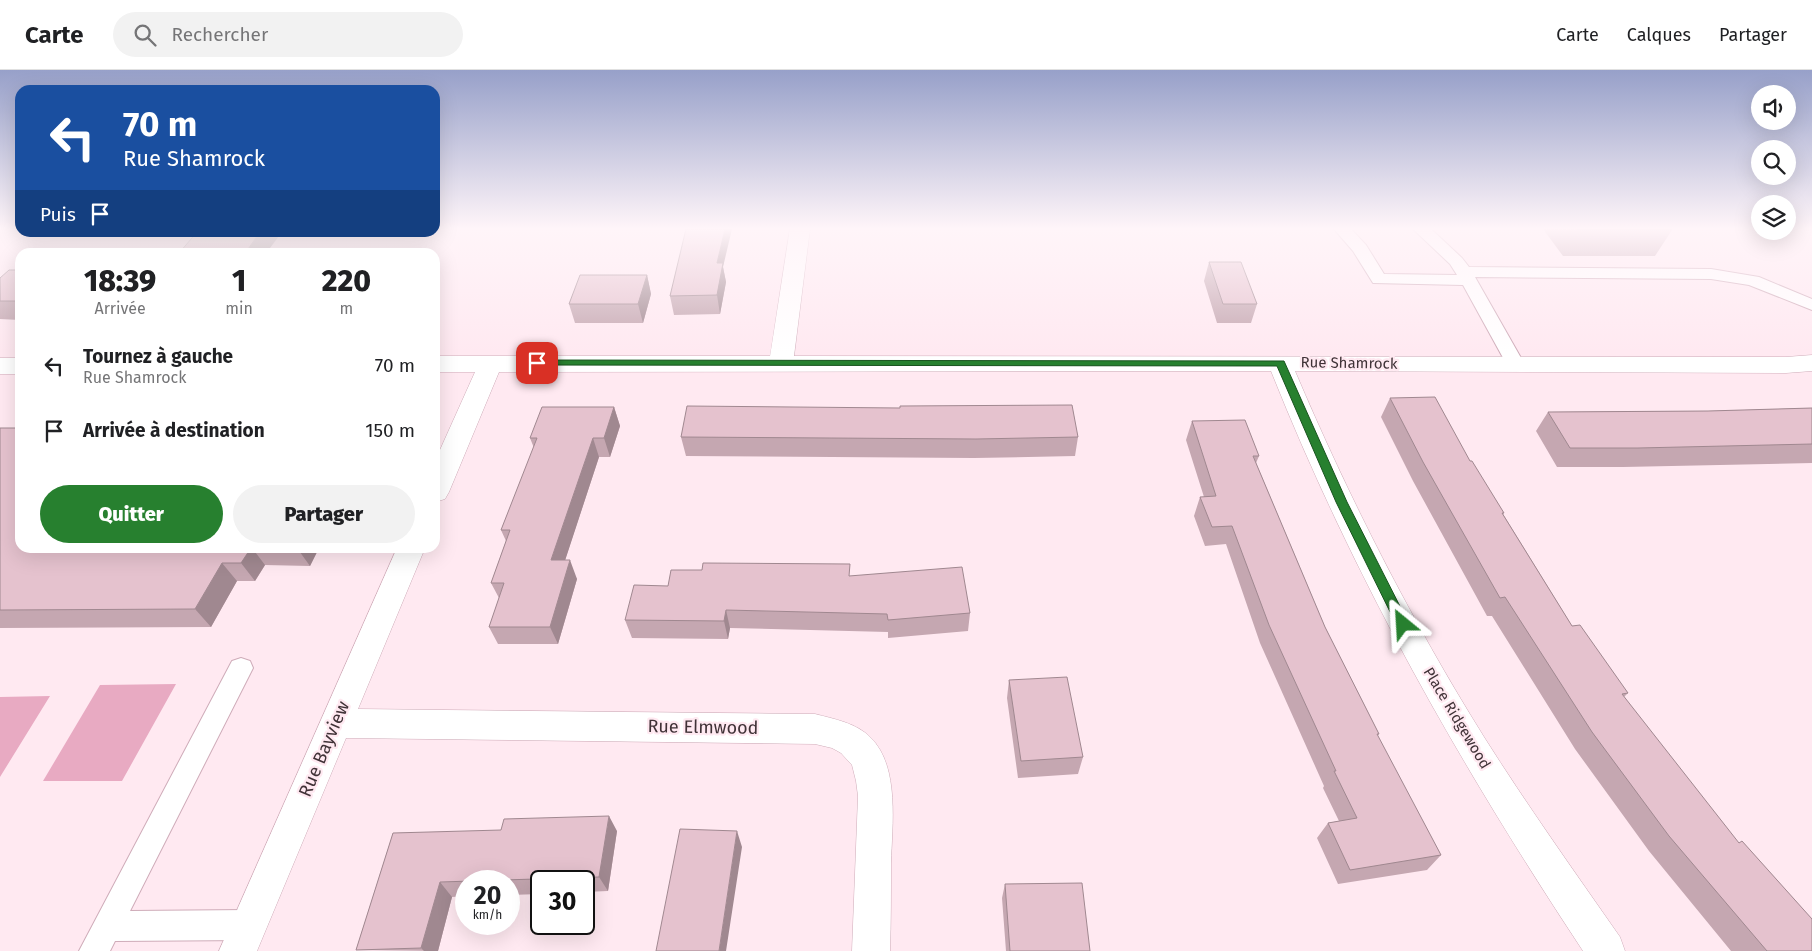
<!DOCTYPE html>
<html lang="fr">
<meta charset="utf-8">
<style>
body{margin:0;font-family:"Fira Sans",sans-serif;background:#f2f2f2;color:#202124;height:100vh;display:flex;flex-direction:column;font-size:19px;white-space:nowrap}
*{box-sizing:border-box;margin:0}
p{font-size:16px;color:#757577}
.icon{flex:none;width:28px;height:28px;fill:none;stroke:currentColor;stroke-width:2;stroke-linecap:round;stroke-linejoin:round}
.map{position:relative;flex:1;overflow:hidden}
.side{position:absolute;left:15px;top:178px;width:425px;height:305px;display:flex;flex-direction:column;background:#fff;border-radius:15px;box-shadow:0 5px 20px #0002}
.side>*{flex:none}
.top-card{position:absolute;left:15px;top:15px;width:425px;height:152px;border-radius:15px;box-shadow:0 5px 20px #0002;background:#1a4fa0;color:#fff;overflow:hidden}
.fabs{position:absolute;left:1751px;top:15px;display:grid;gap:10px}
.fabs a{display:grid;place-items:center;width:45px;height:45px;border-radius:50%;background:#fff;box-shadow:0 5px 20px #0002;font-size:25px}
.speed{position:absolute;left:455px;top:800px;display:flex;gap:10px;font-size:25px;font-weight:700;text-align:center}
.speed>*{display:grid;place-content:center;width:65px;height:65px;border-radius:50%;background:#fff;box-shadow:0 5px 20px #0002;line-height:1}
.speed small{font-size:12px;font-weight:400}
.speed .limit{border:2px solid #111;border-radius:8px;background:#fff;color:#111}
.pin{position:absolute;display:grid;place-items:center;width:42px;height:42px;color:#fff;margin:-21px;border-radius:10px;box-shadow:0 2px 8px #0006}
.me{position:absolute;width:55px;margin:-28px;rotate:333deg;stroke-linejoin:round;filter:drop-shadow(0 0 4px #0008)}
.turn{display:flex;align-items:center;gap:18px;height:105px;padding:0 25px;font-size:22px}
.turn .icon{width:65px;height:65px;stroke-width:2.5}
.turn b{display:block;font-size:35px;line-height:42px}
.then{display:flex;align-items:center;height:48px;padding:0 25px;background:#0003;gap:10px;font-size:19px}
.eta{display:flex;justify-content:space-evenly;align-items:center;height:85px;text-align:center}
.eta b{font-size:30px;font-weight:800;line-height:35px}
.primary-button{display:flex;gap:10px;margin-top:auto;padding:10px 25px}
.primary-button a{flex:1;height:58px;border-radius:30px;background:#27802f;color:#fff;font-size:20px;font-weight:800;line-height:58px;text-align:center}
.primary-button a+a{background:#f2f2f2;color:#202124}
ul{padding:0;list-style:none}
li{display:flex;align-items:center;gap:15px;height:65px;padding:0 25px}
li div{flex:1}
li b{display:block;font-size:19px}
li em{font-style:normal}
header{display:flex;align-items:center;gap:30px;box-sizing:border-box;height:70px;padding:0 25px;background:#fff;border-bottom:1px solid #e0e0e0}
header strong{font-size:24px}
nav{display:flex;gap:28px;margin-inline-start:auto;font-size:18px}
.search{width:350px;height:45px;background:#f2f2f2;display:flex;align-items:center;gap:12px;box-sizing:border-box;padding:0 18px;border-radius:28px;color:#757577;font-size:19px}
.map>svg:first-child{display:block}
</style>
<header>
<strong>Carte</strong>
<div class="search"><svg class="icon" aria-label="search" viewBox="0 0 24 24"><circle cx="10" cy="10" r="6"/><path d="M15 15l6 6"/></svg>Rechercher</div>
<nav><a>Carte</a><a>Calques</a><a>Partager</a></nav>
</header>
<div class="map">
<svg width="1812" height="881" viewBox="0 0 1812 881">
<rect width="100%" height="100%" fill="#ffe9f1"/>
<!-- green -->
<path fill="#e8aac2" d="M 176,614 L 122,711 L 43,711 L 100,615 Z
M 50,626 L 0,707 L 0,627 Z"/>
<g fill="none" stroke-linecap="round" stroke-linejoin="round">
<defs>
<path id="lane" d="M 1334,159 L 1351,159 L 1366,175 L 1384,204 L 1457,205 L 1450,194 L 1413,159 L 1431,159 L 1462,188 L 1469,197 L 1711,199 L 1759,207 L 1812,229 L 1812,240 L 1749,215 L 1711,209 L 1475,207 L 1525,295 L 1523,299 L 1516,301 L 1509,299 L 1507,295 L 1463,215 L 1373,213 L 1353,181 Z
M 241,588 L 250,591 L 253,598 L 130,841 L 249,840 L 259,845 L 264,855 L 259,865 L 249,870 L 115,871 L 110,881 L 79,881 L 232,591 Z"/>
<path id="street" d="M 790,159 L 810,159 L 794,286 L 1786,287 L 1812,285 L 1812,301 L 1786,303 L 1295,301 C 1349,428 1411,550 1484,667 C 1527,735 1574,801 1620,867 L 1625,881 L 1583,881 C 1460,695 1354,509 1271,301 L 499,302 L 449,422 L 445,429 L 435,432 L 435,391 L 475,302 L 435,302 L 435,286 L 770,286 Z
M 0,288 L 20,288 L 20,304 L 0,304 Z
M 397,478 L 425,478 L 358,639 L 815,644 C 834,649 857,653 871,668 C 900,697 892,756 891,793 C 891,822 891,852 890,881 L 852,881 L 858,726 L 856,711 L 852,695 L 841,683 L 832,678 L 815,674 L 346,668 L 257,881 L 219,881 Z"/>
</defs>
<!-- lane casing -->
<use href="#lane" stroke="#cfacb9" stroke-width="2"/>
<!-- street casing -->
<use href="#street" stroke="#cfacb9" stroke-width="1"/>
<!-- lane -->
<use href="#lane" fill="#fff" fill-rule="evenodd"/>
<!-- street -->
<use href="#street" fill="#fff" fill-rule="evenodd"/>
</g>
<!-- wall -->
<path fill="#c5a7b1" d="M 1543,159 L 1671,159 L 1672,160 L 1655,186 L 1563,186 Z
M 1209,192 L 1257,234 L 1251,253 L 1217,253 L 1204,211 Z
M 723,197 L 726,212 L 720,244 L 674,245 L 670,226 Z
M 20,200 L 20,250 L 0,249 L 0,208 Z
M 647,205 L 651,224 L 643,253 L 575,253 L 569,234 Z
M 1390,328 L 1470,391 L 1504,443 L 1503,444 L 1572,556 L 1628,623 L 1624,627 L 1812,881 L 1731,881 L 1649,781 L 1575,679 L 1492,546 L 1487,546 L 1413,411 L 1381,347 Z
M 614,337 L 620,356 L 610,387 L 599,387 L 565,490 L 577,509 L 558,574 L 498,574 L 489,557 L 499,528 L 491,513 L 506,471 L 501,460 L 534,378 L 530,368 Z
M 1812,338 L 1812,393 L 1623,397 L 1557,397 L 1536,361 L 1548,342 L 1708,341 Z
M 1192,351 L 1259,386 L 1256,393 L 1325,557 L 1379,664 L 1377,666 L 1441,785 L 1427,800 L 1338,814 L 1317,768 L 1328,753 L 1339,751 L 1323,718 L 1324,716 L 1260,573 L 1226,474 L 1205,476 L 1194,446 L 1200,427 L 1204,427 L 1186,370 Z
M 0,358 L 20,478 L 319,478 L 310,496 L 265,495 L 255,511 L 237,511 L 211,557 L 0,558 Z
M 681,367 L 1078,367 L 1075,386 L 974,388 L 686,386 Z
M 851,506 L 970,543 L 968,561 L 888,568 L 888,562 L 730,558 L 728,569 L 632,568 L 625,550 L 668,516 Z
M 1009,610 L 1083,687 L 1078,704 L 1018,708 L 1007,628 Z
M 617,761 L 608,821 L 584,822 L 584,811 L 541,811 L 541,824 L 509,825 L 509,811 L 466,811 L 466,826 L 452,827 L 438,881 L 356,880 L 393,763 Z
M 1005,814 L 1090,881 L 1006,881 L 1002,828 Z"/>
<!-- shaded-wall -->
<path fill="#a08890" d="M 725,159 L 732,159 L 723,197 L 726,212 L 720,244 L 717,225 L 717,193 Z
M 260,162 L 282,162 L 267,182 L 246,182 Z
M 647,205 L 651,224 L 643,253 L 638,234 Z
M 614,337 L 620,356 L 610,387 L 604,368 Z
M 593,368 L 599,387 L 559,509 L 551,490 Z
M 251,478 L 252,478 L 265,495 L 255,511 L 241,493 Z
M 297,478 L 319,478 L 310,496 Z
M 570,490 L 577,509 L 558,574 L 550,557 Z
M 222,493 L 237,511 L 211,557 L 195,539 Z
M 726,540 L 730,558 L 728,569 L 724,551 Z
M 609,746 L 617,761 L 608,821 L 599,807 Z
M 737,761 L 742,777 L 726,881 L 719,881 Z
M 440,812 L 452,827 L 438,881 L 424,881 L 421,878 Z"/>
<!-- building -->
<path fill="#e5c2ce" stroke="#a08890" d="M 686,159 L 725,159 L 717,193 L 723,193 L 717,225 L 670,226 Z
M 1577,159 L 1671,159 L 1672,160 L 1578,160 Z
M 197,162 L 260,162 L 246,182 L 180,182 Z
M 1209,192 L 1241,192 L 1257,234 L 1223,234 Z
M 9,200 L 20,200 L 20,231 L 0,231 L 0,208 Z
M 580,205 L 647,205 L 638,234 L 569,234 Z
M 1435,327 L 1470,391 L 1472,391 L 1504,443 L 1502,443 L 1572,556 L 1580,555 L 1628,623 L 1622,624 L 1739,773 L 1742,771 L 1812,849 L 1812,881 L 1767,881 L 1669,766 L 1592,662 L 1505,527 L 1500,528 L 1423,392 L 1390,328 Z
M 1072,335 L 1078,367 L 976,369 L 681,367 L 687,336 L 900,338 L 900,336 Z
M 542,337 L 614,337 L 604,368 L 593,368 L 551,490 L 570,490 L 550,557 L 489,557 L 504,513 L 491,513 L 510,460 L 501,460 L 537,368 L 530,368 Z
M 1812,338 L 1812,374 L 1638,378 L 1570,378 L 1548,342 L 1708,341 Z
M 1245,350 L 1259,386 L 1253,386 L 1325,557 L 1379,664 L 1377,664 L 1441,785 L 1350,800 L 1328,753 L 1357,748 L 1334,701 L 1336,701 L 1269,555 L 1232,456 L 1212,457 L 1200,427 L 1216,426 L 1192,351 Z
M 0,358 L 20,358 L 20,478 L 251,478 L 241,493 L 222,493 L 195,539 L 0,540 Z
M 703,493 L 850,494 L 849,506 L 962,497 L 970,543 L 888,550 L 887,544 L 726,540 L 724,551 L 625,550 L 634,515 L 668,516 L 671,500 L 702,500 Z
M 1067,607 L 1083,687 L 1021,691 L 1009,610 Z
M 609,746 L 599,807 L 440,812 L 421,878 L 356,880 L 393,763 L 501,760 L 504,749 Z
M 680,759 L 737,761 L 719,881 L 656,881 Z
M 1082,813 L 1090,881 L 1010,881 L 1005,814 Z"/>
<!-- sky -->
<linearGradient id="sky" x2="0" y2="1"><stop stop-color="#97a0c9"/><stop offset="0.56" stop-color="#fff5f9"/><stop offset="1" stop-color="#fff5f9" stop-opacity="0"/></linearGradient>
<rect width="1812" height="283" fill="url(#sky)"/>
<!-- route -->
<path fill="#27802f" stroke="#19531f" d="M 537,290 L 1284,291 L 1347,432 L 1409,554 L 1407,558 L 1403,559 L 1398,558 L 1336,432 L 1277,296 L 534,295 L 532,293 Z"/>
<g text-anchor="middle" dominant-baseline="central" stroke-width="4.5" stroke-linejoin="round" paint-order="stroke">
<!-- street labels -->
<g font-size="15" fill="#403237" stroke="#ffe9f1">
<text transform="translate(1349 293) rotate(1)">Rue Shamrock</text>
<text transform="translate(1457 648) rotate(59)">Place Ridgewood</text>
</g>
<!-- near-street labels -->
<g font-size="18" fill="#403237" stroke="#ffe9f1">
<text transform="translate(703 657) rotate(1)">Rue Elmwood</text>
<text transform="translate(324 679) rotate(-67)">Rue Bayview</text>
</g>
</g>
</svg>
<div class="fabs">
<a><svg class="icon" aria-label="sound" viewBox="0 0 24 24"><path d="M4 9h4l5-4v14l-5-4H4zM17 9q2 3 0 6"/></svg></a>
<a><svg class="icon" aria-label="search" viewBox="0 0 24 24"><circle cx="10" cy="10" r="6"/><path d="M15 15l6 6"/></svg></a>
<a><svg class="icon" aria-label="layers" viewBox="0 0 24 24"><path d="M12 4l9 5-9 5-9-5zM3 14l9 5 9-5"/></svg></a>
</div>
<div class="speed"><div>20<small>km/h</small></div><div class="limit">30</div></div>
<div class="pin" style="left:537px;top:293px;background:#d93025"><svg class="icon" aria-label="arrive" viewBox="0 0 24 24"><path d="M6 21V4h12l-3 4 3 4H6"/></svg></div>
<svg class="me" style="left:1403px;top:554px" viewBox="-20 -20 40 40"><path d="M0-17L14 15 0 8-14 15z" fill="#27802f" stroke="#fff" stroke-width="4"/></svg>
<div class="top-card">
<div class="turn"><svg class="icon" aria-label="left" viewBox="0 0 24 24"><path d="M17 20v-9H6M10 6l-5 5 5 5"/></svg><div><b>70 m</b>Rue Shamrock</div></div>
<div class="then">Puis<svg class="icon" aria-label="arrive" viewBox="0 0 24 24"><path d="M6 21V4h12l-3 4 3 4H6"/></svg></div>
</div>
<section class="side">
<div class="eta">
<div><b>18:39</b><p>Arrivée</p></div>
<div><b>1</b><p>min</p></div>
<div><b>220</b><p>m</p></div>
</div>
<ul>
<li><svg class="icon" aria-label="left" viewBox="0 0 24 24"><path d="M17 20v-9H6M10 6l-5 5 5 5"/></svg><div><b>Tournez à gauche</b><p>Rue Shamrock</p></div><em>70 m</em></li>
<li><svg class="icon" aria-label="arrive" viewBox="0 0 24 24"><path d="M6 21V4h12l-3 4 3 4H6"/></svg><div><b>Arrivée à destination</b></div><em>150 m</em></li>
</ul>
<div class="primary-button"><a>Quitter</a><a>Partager</a></div>
</section>
</div>
